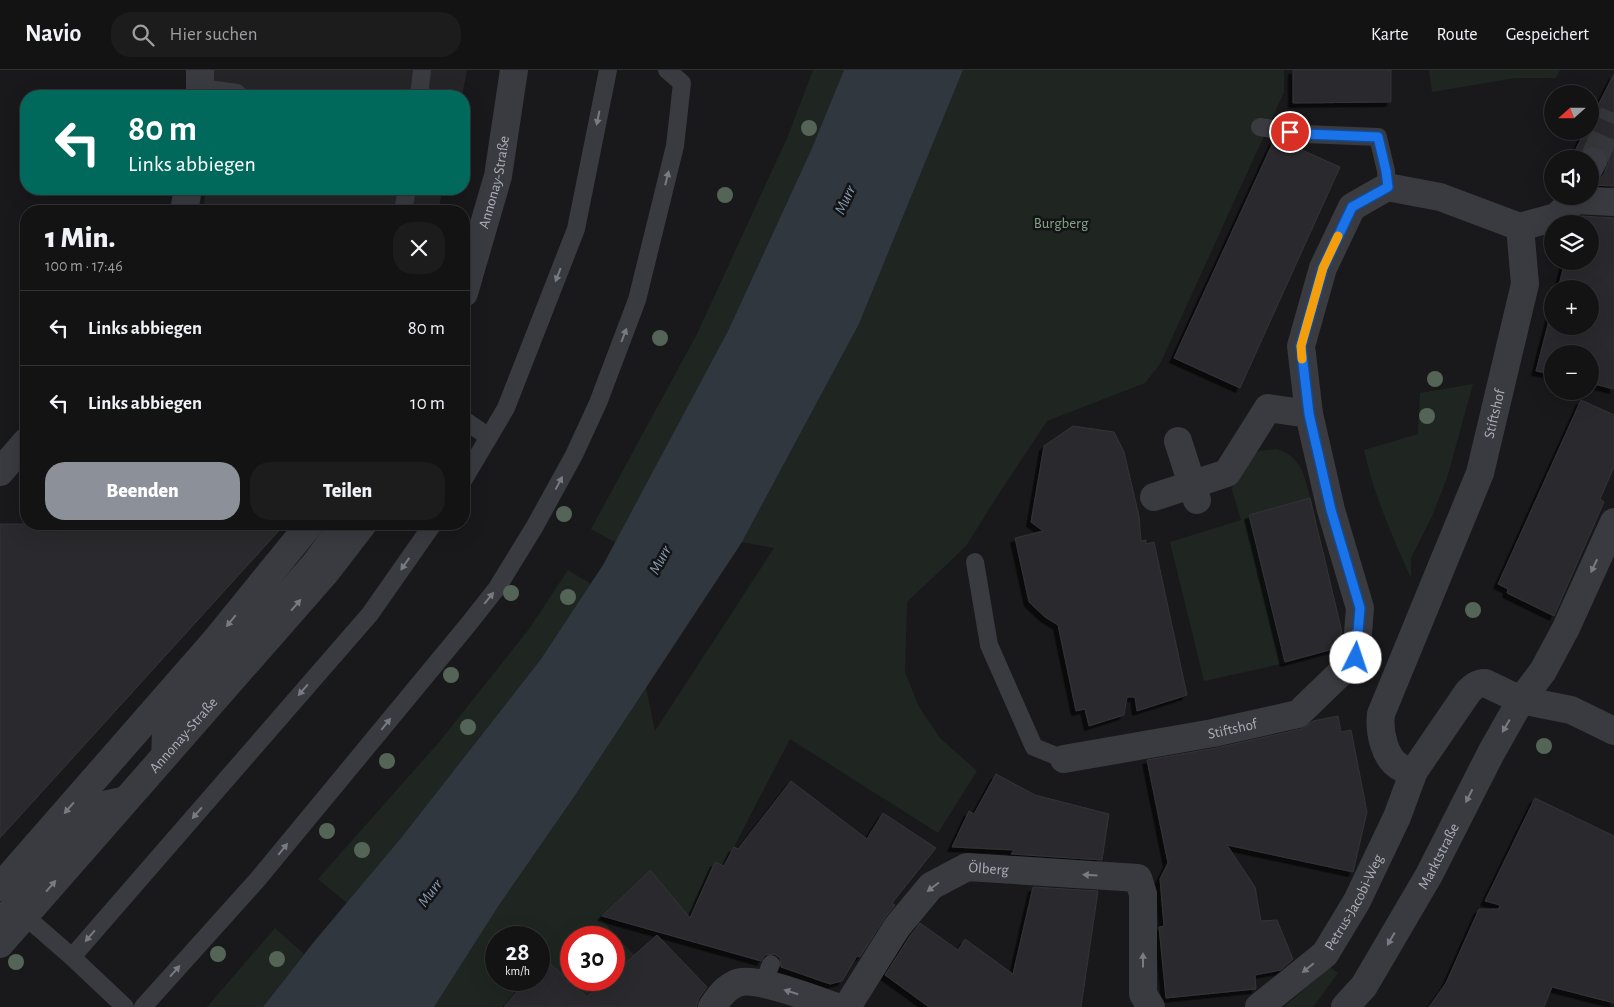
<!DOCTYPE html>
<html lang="de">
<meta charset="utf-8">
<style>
body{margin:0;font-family:"Alegreya Sans",sans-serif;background:#1c1c1d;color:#f1f3f6;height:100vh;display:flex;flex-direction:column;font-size:19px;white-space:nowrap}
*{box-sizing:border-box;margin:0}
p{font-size:16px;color:#9d9ea0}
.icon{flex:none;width:28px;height:28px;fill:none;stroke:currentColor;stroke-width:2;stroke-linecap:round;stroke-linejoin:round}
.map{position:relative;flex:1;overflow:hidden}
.details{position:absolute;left:20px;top:135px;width:450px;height:325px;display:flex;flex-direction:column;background:#131314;border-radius:20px;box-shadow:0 5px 20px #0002,0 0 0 1px #323234}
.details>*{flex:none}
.banner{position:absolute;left:20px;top:20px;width:450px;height:105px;border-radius:20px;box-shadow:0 5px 20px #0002,0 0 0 1px #323234;background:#00695c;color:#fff;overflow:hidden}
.needle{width:32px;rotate:249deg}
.fabs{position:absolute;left:1544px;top:15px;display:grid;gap:10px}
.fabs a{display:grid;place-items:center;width:55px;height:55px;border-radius:50%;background:#131314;box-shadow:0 5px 20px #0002,0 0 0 1px #323234;font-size:25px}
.speed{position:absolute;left:485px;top:856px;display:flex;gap:10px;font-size:25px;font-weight:700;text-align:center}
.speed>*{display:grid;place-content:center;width:65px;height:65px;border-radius:50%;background:#131314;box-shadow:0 5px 20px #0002,0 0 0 1px #323234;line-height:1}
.speed small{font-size:12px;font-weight:400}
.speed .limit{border:8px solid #d22;background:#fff;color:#111}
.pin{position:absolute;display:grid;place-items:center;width:42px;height:42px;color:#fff;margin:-21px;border:2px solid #fff;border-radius:50%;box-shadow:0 1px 5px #0007}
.me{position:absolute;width:55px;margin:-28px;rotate:4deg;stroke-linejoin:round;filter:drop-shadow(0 0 4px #0008)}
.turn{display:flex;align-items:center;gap:18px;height:105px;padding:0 25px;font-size:22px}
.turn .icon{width:65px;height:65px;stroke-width:2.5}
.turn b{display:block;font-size:35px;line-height:42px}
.round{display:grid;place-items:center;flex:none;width:52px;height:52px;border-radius:20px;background:#1c1c1d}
.head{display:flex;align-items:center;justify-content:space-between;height:85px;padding:0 25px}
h1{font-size:30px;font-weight:800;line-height:38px}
.action{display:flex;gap:10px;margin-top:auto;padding:10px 25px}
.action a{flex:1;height:58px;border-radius:20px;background:#8c9099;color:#fff;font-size:20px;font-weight:800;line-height:58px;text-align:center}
.action a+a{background:#1c1c1d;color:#f1f3f6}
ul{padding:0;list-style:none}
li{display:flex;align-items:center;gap:15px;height:75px;padding:0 25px;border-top:1px solid #323234}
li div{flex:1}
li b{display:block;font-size:19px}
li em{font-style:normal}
header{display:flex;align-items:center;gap:30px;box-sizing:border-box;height:70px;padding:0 25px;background:#131314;border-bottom:1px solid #323234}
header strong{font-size:24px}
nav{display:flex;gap:28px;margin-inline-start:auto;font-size:18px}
.search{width:350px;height:45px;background:#1c1c1d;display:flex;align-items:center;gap:12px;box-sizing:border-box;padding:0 18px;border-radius:20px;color:#9d9ea0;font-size:19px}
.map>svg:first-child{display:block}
</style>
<header>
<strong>Navio</strong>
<div class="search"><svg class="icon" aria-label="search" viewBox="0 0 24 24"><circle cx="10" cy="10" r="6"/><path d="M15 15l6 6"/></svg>Hier suchen</div>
<nav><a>Karte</a><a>Route</a><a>Gespeichert</a></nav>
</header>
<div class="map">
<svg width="1614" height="937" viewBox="0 0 1614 937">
<defs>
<filter id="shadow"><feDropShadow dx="-4.5" dy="4.5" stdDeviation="0" flood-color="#0009"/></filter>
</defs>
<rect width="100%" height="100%" fill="#19191b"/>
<!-- built -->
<path fill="#252528" d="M 214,0 L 467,0 L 462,26 L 213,26 Z
M 206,119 L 443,119 L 438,141 L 203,141 Z"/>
<!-- green -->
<path fill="#1f2621" d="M 813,0 L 844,0 L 812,78 L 728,261 L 616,473 L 591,459 L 697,264 L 788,66 Z
M 963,0 L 1284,0 L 1284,22 L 1160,294 L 1145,313 L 1047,351 L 998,425 L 966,476 L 907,532 L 905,602 L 919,637 L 940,668 L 977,701 L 938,763 L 790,669 L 724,796 L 715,792 L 706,812 L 698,858 L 649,800 L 600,848 L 644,896 L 622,908 L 617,901 L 614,903 L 614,868 L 571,868 L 571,910 L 606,910 L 599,916 L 605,923 L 593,932 L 545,890 L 539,897 L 539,868 L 496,868 L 496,910 L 528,910 L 506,937 L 433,937 L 493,843 L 576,724 L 646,617 L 655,661 L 774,478 L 742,472 L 859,254 Z
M 1429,0 L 1560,0 L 1556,8 L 1515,8 L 1432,22 Z
M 1473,314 L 1447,408 L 1432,446 L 1411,488 L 1411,508 C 1392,466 1374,425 1364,380 L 1418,364 L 1420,323 Z
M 1277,379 C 1302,388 1304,404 1310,428 L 1249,445 L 1285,593 L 1204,611 L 1170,472 L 1241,450 L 1232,420 L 1234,409 L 1245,392 L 1259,381 Z
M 568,500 L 591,514 L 541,589 L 401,768 L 347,833 L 318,809 L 440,671 L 529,559 Z
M 275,858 L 304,884 L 263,937 L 207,937 Z
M 1330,897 L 1338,903 L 1313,937 L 1284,937 Z"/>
<!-- water -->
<path fill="#30373f" d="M 844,0 L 963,0 L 859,254 L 742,472 L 576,724 L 499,835 L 434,937 L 263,937 L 313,873 L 401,768 L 541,589 L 603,495 L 728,261 L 812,78 Z"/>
<!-- building -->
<path fill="#2c2c2f" stroke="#333337" filter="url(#shadow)" d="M 1293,0 L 1391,0 L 1391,32 L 1293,33 Z
M 1614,4 L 1614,116 L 1590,115 L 1590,112 L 1598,110 L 1604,104 L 1609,91 L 1606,83 L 1600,77 L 1593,75 L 1584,78 L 1579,85 L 1574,83 L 1585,61 L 1590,61 L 1590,51 Z
M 1274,70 L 1284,72 L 1340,97 L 1240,318 L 1174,288 Z
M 1581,146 L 1614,148 L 1614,319 L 1590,313 L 1590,284 L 1552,284 L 1552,304 L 1536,301 L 1552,239 L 1552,256 L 1590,256 L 1590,219 L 1558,219 L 1565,191 L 1590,191 L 1590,154 L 1575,154 L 1577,150 Z
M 1581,330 L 1614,345 L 1614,397 L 1600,429 L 1604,432 L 1554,546 L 1507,523 L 1508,519 L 1498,514 Z
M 1073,356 L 1114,362 L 1124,382 L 1139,446 L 1141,471 L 1146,470 L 1146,474 L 1154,472 L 1187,625 L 1137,641 L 1135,627 L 1127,627 L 1124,645 L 1089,656 L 1085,639 L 1076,641 L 1058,555 L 1045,547 L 1029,532 L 1015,468 L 1043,461 L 1031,452 L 1044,376 Z
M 1310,428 L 1342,562 L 1341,577 L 1285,592 L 1249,445 Z
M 0,454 L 285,454 L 0,768 Z
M 1338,646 L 1341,662 L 1351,660 L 1367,742 L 1353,802 L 1227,775 L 1255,817 L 1261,851 L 1277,850 L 1293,889 L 1281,900 L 1255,905 L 1256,919 L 1166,928 L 1159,857 L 1164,856 L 1160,809 L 1168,793 L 1147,690 L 1216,678 L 1301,659 L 1313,651 Z
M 996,704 L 1035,725 L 1109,744 L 1102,790 L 1011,784 L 1014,780 L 952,777 L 969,741 L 974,744 Z
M 791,711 L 867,769 L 883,743 L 936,778 L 892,833 L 895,835 L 884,849 L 860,887 L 857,886 L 842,911 L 830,914 L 781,897 L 780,888 L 774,884 L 765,885 L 761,891 L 602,846 L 650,800 L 690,848 L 715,792 L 724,796 L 734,777 L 738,779 Z
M 1535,728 L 1614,766 L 1614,933 L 1552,917 L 1544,937 L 1429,937 L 1446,913 L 1479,839 L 1499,839 L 1500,835 L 1485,831 Z
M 1033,817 L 1098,821 L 1081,937 L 929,937 L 885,905 L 910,866 L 920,853 L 958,880 L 965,869 L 1013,904 Z
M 657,865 L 707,917 L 699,928 L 696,937 L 504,937 L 527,910 L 539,910 L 539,897 L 545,889 L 587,927 L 606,910 L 614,910 L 614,903 Z"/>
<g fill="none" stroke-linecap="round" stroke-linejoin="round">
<!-- minor-tunnel -->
<path stroke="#36373b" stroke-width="28" stroke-dasharray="28 14" stroke-linecap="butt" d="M 1593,91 L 1614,43"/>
<!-- service -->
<path stroke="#3a3b40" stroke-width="18" d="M 201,18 L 237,23
M 419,26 L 422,0
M 1260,57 L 1305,64 L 1378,67 L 1386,101 L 1387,117
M 403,141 L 407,119
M 464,350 L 489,367
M 464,409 L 506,338 L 576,159 L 608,0
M 975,492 L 989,575 L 1034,677 L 1064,689
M 160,690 L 161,662 L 311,491 L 338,454
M 0,846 L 103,730 L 130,724
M 25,846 L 72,887
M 763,914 L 771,894
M 125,937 L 72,887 L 370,544 L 433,454
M 143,937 L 258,809 L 467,556 L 497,518 L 535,456 L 574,385 L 598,333 L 637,230 L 675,76 L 682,13 L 667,0"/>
<!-- minor -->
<g stroke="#3a3b40" stroke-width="28">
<path d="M 200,26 L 200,0"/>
<path d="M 1590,97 L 1593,91"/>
<path d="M 1575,130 L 1614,132"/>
<path d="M 184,141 L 188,119"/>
<path d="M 1178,371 L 1197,430"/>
<path d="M 0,402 L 26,372"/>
<path d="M 1154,427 L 1227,403 L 1268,338 L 1309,344"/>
<path id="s1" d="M 1064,689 L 1213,663 L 1298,644 L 1356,588 L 1360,538 L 1331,440 L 1309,344 L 1301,276 L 1323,198 L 1352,137 L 1387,117 L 1440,127 L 1520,157 L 1556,147 L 1575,130 L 1577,126"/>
<path id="s2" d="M 1414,701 C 1410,700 1406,700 1402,698 C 1384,690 1379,661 1381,644 L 1480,403 L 1525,214 L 1520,157"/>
<path d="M 712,937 C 719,927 725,918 737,913 C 756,906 816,930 837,937"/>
<path id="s3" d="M 847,937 L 897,857 L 931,816 L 967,797 L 1138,808 L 1143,824 L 1143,924 L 1151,937"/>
<path id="s4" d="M 1259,937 L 1325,884 L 1357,831 L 1397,747 L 1414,701 L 1468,622 C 1473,617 1477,613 1485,613 L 1521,630 L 1571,640 L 1614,661"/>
<path id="s5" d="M 1345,937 L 1364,916 L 1429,805 L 1491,683 L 1521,630 L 1543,601 L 1566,558 L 1614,452"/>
</g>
<!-- tertiary -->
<g stroke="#3a3b40" stroke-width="28">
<path id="s6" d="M 464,223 L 498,106 L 514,0"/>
<path d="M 0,817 L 215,571 L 310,454"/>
<path id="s7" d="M 0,874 L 326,502 L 363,454"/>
</g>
</g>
<!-- trees -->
<g fill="#546557">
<circle cx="809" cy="58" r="8"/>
<circle cx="725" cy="125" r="8"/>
<circle cx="660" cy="268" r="8"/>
<circle cx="1435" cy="309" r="8"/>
<circle cx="1427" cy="346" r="8"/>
<circle cx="564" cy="444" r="8"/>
<circle cx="511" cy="523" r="8"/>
<circle cx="568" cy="527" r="8"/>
<circle cx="1473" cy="540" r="8"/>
<circle cx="451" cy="605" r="8"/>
<circle cx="468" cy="657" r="8"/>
<circle cx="1544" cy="676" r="8"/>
<circle cx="387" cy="691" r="8"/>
<circle cx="327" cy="761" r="8"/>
<circle cx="362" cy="780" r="8"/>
<circle cx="218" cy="884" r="8"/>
<circle cx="277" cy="889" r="8"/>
<circle cx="16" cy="892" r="8"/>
</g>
<!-- one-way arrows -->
<defs><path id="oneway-solid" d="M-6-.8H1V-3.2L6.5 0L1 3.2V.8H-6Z" transform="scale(1.25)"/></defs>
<g fill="#797b83">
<use href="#oneway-solid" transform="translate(598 48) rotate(101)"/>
<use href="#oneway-solid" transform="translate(667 108) rotate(-76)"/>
<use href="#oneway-solid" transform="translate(558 205) rotate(111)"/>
<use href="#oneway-solid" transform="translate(624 265) rotate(-69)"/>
<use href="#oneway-solid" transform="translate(559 413) rotate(-62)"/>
<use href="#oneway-solid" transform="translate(405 494) rotate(125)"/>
<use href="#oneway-solid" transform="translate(1594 496) rotate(115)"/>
<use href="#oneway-solid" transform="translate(489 528) rotate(-51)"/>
<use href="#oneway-solid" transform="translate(296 535) rotate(-49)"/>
<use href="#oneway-solid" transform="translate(231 551) rotate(129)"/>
<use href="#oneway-solid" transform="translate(303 620) rotate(131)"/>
<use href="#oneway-solid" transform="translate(386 654) rotate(-51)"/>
<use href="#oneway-solid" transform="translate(1506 656) rotate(120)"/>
<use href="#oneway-solid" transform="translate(1469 726) rotate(117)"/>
<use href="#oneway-solid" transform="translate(69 738) rotate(131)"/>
<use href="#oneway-solid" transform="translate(197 743) rotate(131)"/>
<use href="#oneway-solid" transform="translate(283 779) rotate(-51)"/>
<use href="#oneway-solid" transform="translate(1090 805) rotate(-176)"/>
<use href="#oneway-solid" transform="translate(51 816) rotate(-49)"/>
<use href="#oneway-solid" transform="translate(933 817) rotate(143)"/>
<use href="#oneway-solid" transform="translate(90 866) rotate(131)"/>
<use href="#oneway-solid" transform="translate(1391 869) rotate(120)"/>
<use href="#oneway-solid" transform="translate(1143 890) rotate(-90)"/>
<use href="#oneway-solid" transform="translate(1308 898) rotate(141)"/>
<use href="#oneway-solid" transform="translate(175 901) rotate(-48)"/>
<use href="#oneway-solid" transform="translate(791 922) rotate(-162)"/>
</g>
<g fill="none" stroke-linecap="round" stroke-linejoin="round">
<defs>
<path id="route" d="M 1290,62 L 1305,64 L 1378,67 L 1386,101 L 1388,117 L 1352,137 L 1323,198 L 1301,276 L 1309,344 L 1331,440 L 1360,538 L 1356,588"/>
</defs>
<!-- route casing -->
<use href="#route" stroke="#114b97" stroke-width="12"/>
<!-- route -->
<use href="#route" stroke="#1a73e8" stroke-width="9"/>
<!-- slow -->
<path stroke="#f59e0b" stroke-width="9" d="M 1302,289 L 1301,276 L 1323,198 L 1338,166"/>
</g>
<g text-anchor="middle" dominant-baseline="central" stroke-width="5" stroke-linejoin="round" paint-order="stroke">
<!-- street labels -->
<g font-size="15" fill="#acb0ba" stroke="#141416">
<text stroke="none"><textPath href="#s6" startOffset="115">Annonay-Straße</textPath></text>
<text stroke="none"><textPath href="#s2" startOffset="395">Stiftshof</textPath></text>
<text stroke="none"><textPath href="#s1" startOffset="171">Stiftshof</textPath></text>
<text stroke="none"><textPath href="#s7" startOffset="278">Annonay-Straße</textPath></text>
<text stroke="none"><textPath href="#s5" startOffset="178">Marktstraße</textPath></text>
<text stroke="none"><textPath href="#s3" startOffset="210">Ölberg</textPath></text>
<text stroke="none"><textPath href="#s4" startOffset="144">Petrus-Jacobi-Weg</textPath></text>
</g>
<!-- park labels -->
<g font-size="15" fill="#85a388" stroke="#141416">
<text x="1061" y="153">Burgberg</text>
</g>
<!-- water labels -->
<g font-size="16" font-style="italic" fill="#869cb2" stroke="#141416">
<text transform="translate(845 130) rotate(-66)">Murr</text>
<text transform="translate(660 490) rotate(-62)">Murr</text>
<text transform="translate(430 823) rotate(-54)">Murr</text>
</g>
</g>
</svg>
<div class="fabs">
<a><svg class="needle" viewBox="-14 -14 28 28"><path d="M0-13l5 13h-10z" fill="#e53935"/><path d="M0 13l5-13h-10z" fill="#9d9ea0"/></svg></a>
<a><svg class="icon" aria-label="sound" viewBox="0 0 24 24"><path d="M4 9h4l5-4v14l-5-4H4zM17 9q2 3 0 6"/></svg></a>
<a><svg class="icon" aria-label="layers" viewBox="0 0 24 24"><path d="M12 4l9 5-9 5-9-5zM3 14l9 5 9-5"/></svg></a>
<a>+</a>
<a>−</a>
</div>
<div class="speed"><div>28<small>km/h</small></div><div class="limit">30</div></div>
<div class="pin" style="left:1290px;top:62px;background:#d93025"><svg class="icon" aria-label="arrive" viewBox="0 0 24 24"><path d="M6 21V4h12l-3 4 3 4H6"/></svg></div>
<svg class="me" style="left:1356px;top:588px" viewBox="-20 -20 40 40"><circle r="19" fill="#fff"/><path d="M0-13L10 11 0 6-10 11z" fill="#1a73e8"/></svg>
<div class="banner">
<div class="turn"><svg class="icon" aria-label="left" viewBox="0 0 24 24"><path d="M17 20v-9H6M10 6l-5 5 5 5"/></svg><div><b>80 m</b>Links abbiegen</div></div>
</div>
<section class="details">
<div class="head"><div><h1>1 Min.</h1><p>100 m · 17:46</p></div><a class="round"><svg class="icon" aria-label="close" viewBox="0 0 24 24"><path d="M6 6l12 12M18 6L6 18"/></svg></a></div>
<ul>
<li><svg class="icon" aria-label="left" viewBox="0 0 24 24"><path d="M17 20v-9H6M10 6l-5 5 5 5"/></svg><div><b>Links abbiegen</b></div><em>80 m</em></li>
<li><svg class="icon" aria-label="left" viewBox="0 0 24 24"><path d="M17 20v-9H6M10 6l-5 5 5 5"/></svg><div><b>Links abbiegen</b></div><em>10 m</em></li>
</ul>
<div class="action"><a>Beenden</a><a>Teilen</a></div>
</section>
</div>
